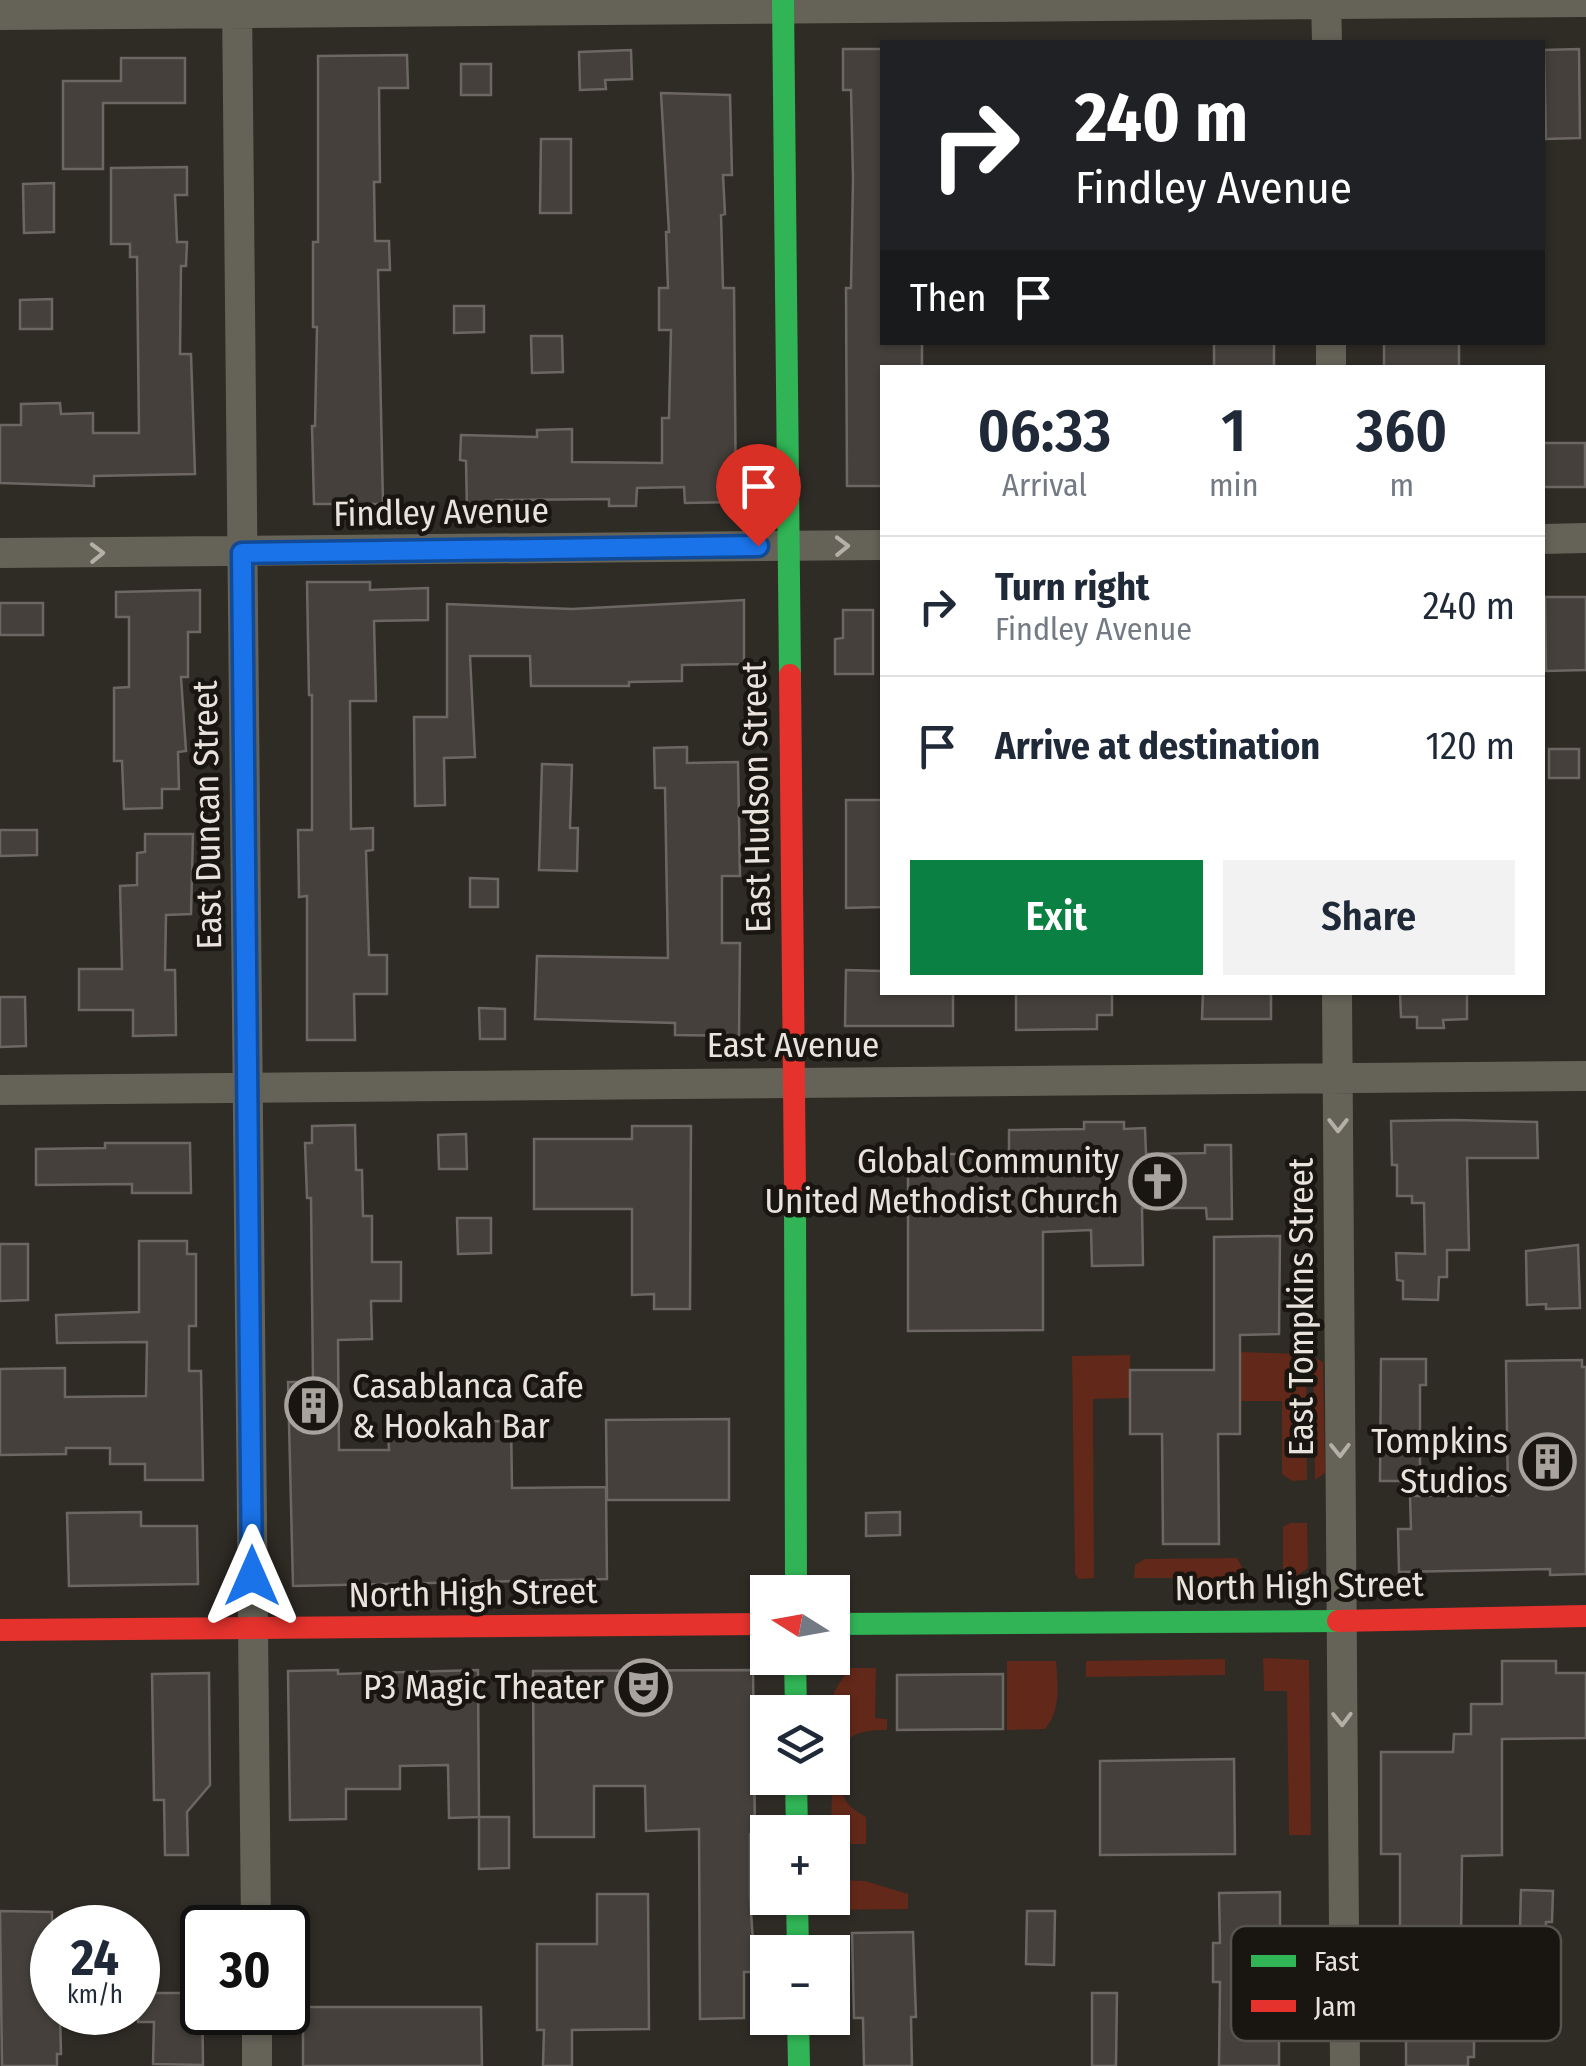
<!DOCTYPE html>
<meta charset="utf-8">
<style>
body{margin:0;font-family:"Fira Sans Condensed",sans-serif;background:#f2f2f3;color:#1f2937;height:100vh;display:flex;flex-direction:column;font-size:38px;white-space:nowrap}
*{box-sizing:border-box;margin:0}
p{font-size:32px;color:#747a83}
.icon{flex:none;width:55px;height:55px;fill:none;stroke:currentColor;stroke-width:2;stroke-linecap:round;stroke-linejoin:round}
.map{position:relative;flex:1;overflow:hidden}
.details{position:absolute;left:880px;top:365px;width:665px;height:630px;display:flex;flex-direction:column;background:#fff;border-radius:0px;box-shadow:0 2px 8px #0004}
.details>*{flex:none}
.guide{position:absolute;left:880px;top:40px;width:665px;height:305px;border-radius:0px;box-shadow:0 2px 8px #0004;background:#202124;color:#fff;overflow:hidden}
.needle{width:65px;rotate:281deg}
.buttons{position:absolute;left:750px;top:1575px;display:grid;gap:20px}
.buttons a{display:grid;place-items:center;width:100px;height:100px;border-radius:0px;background:#fff;box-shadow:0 2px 8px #0004;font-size:50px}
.speed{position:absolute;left:30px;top:1905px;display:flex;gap:20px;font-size:50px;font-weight:700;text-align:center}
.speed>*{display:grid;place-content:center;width:130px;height:130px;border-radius:50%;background:#fff;box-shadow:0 2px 8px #0004;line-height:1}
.speed small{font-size:25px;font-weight:400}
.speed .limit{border:5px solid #111;border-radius:15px;background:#fff;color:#111}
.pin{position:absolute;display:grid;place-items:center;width:85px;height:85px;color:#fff;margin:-102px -42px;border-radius:50% 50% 50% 0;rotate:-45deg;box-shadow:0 0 10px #0007}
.pin .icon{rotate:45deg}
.me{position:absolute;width:110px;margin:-55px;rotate:0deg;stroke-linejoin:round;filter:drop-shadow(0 0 8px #0008)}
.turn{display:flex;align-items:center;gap:35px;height:210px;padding:0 30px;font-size:45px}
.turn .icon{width:130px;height:130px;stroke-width:2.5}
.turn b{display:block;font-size:70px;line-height:85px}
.then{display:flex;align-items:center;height:95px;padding:0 30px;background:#0003;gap:20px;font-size:38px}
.eta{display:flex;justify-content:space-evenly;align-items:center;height:170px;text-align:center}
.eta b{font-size:60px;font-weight:600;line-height:70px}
.primary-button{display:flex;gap:20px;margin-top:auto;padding:20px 30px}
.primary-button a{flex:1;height:115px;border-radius:0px;background:#0b8043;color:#fff;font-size:40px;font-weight:600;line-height:115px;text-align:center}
.primary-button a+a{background:#f2f2f3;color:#1f2937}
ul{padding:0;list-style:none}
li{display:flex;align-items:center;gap:30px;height:140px;padding:0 30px;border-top:2px solid #e0e1e3}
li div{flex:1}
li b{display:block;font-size:38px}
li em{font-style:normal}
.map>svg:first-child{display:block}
</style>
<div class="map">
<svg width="1586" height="2066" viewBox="0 0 1586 2066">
<rect width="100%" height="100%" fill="#2f2b25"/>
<!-- green -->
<path fill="#622819" d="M 1240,1352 L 1306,1354 L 1307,1480 L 1292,1481 L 1282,1474 L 1282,1401 L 1240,1401 Z
M 1130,1355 L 1130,1398 L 1093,1399 L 1094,1578 L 1079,1579 L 1075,1574 L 1072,1356 Z
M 1313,1357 L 1323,1362 L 1325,1473 L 1315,1480 Z
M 1290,1523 L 1307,1523 L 1308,1568 L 1298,1575 L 1283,1576 L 1283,1527 Z
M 1237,1558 L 1242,1567 L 1243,1578 L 1134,1578 L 1135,1565 L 1145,1559 Z
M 1263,1658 L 1309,1660 L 1311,1835 L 1289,1835 L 1287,1691 L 1264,1691 Z
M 1225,1659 L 1225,1675 L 1086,1677 L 1086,1661 Z
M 1007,1661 L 1056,1661 C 1058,1684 1061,1711 1045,1729 L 1007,1730 Z
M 849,1668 L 876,1668 L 875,1718 L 887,1719 L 887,1730 C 854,1730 840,1736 840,1771 C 840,1796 844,1805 866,1817 L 866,1844 L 833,1844 L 831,1832 L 834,1692 Z
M 833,1880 L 865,1881 L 908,1894 L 908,1909 L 825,1910 L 825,1898 L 832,1898 Z"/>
<!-- building -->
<path fill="#45403c" stroke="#6c6762" stroke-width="2.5" d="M 843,49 L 882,49 L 882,342 L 922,342 L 922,368 L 882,368 L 882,486 L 847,486 L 846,288 L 851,288 L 853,179 L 851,90 L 843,90 Z
M 1579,49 L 1580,138 L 1546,139 L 1544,50 Z
M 631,50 L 632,79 L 605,80 L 606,89 L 580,90 L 579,52 Z
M 407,55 L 408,88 L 379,88 L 380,182 L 374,182 L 375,241 L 389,241 L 390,270 L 378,270 L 383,504 L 314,504 L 312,426 L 315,426 L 317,327 L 313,327 L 313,242 L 318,242 L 318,56 Z
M 121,58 L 185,58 L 185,103 L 103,103 L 103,169 L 63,169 L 63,81 L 121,81 Z
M 461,64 L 491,64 L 491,95 L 461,95 Z
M 661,93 L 730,95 L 732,175 L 723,175 L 725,214 L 721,215 L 723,288 L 734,288 L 736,502 L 685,503 L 684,487 L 637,488 L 636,506 L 609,506 L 609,499 L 496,500 L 496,510 L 467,511 L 466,461 L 460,460 L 461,435 L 537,437 L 537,430 L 572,429 L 572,462 L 662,463 L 662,418 L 669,418 L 671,330 L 659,330 L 659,288 L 668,288 L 666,232 L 669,232 Z
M 541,139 L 571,139 L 571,213 L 540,213 Z
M 187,167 L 187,195 L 175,195 L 177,242 L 187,242 L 186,266 L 181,266 L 180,354 L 191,354 L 195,474 L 94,476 L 94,486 L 0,483 L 0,425 L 21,425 L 21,404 L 60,403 L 61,414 L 93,413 L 93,433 L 139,433 L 137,257 L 130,257 L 130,244 L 111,244 L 111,168 Z
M 54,183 L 54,232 L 24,233 L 23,184 Z
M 52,299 L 52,329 L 20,329 L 20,300 Z
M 454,306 L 484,306 L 484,332 L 454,333 Z
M 531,336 L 562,336 L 563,372 L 532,373 Z
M 1214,342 L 1274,342 L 1274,368 L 1214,368 Z
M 1384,342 L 1459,342 L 1459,368 L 1384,368 Z
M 1542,443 L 1585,443 L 1585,487 L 1542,487 Z
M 307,582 L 370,582 L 370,590 L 428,588 L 428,620 L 374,621 L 376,701 L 350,701 L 351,829 L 373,828 L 373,850 L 366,851 L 369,955 L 387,955 L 387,994 L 354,994 L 355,1040 L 307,1040 L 307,896 L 299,897 L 298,830 L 312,830 L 312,695 L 309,695 Z
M 200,590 L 200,632 L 188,632 L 188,677 L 181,677 L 186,751 L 178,752 L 179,789 L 162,789 L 162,808 L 124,809 L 122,761 L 114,761 L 114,688 L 129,687 L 129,617 L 116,617 L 116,592 Z
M 1545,597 L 1586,597 L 1586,670 L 1546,671 Z
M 744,600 L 744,664 L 682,665 L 682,681 L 629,682 L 629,686 L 531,686 L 530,656 L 470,656 L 475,757 L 444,758 L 445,805 L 415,806 L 414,717 L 447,717 L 447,604 L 572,609 Z
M 0,603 L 43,603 L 43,635 L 0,635 Z
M 843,610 L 873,610 L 873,674 L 835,674 L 835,639 L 843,638 Z
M 687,747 L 687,763 L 738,762 L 740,876 L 722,876 L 722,943 L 740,943 L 739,1036 L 675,1035 L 675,1023 L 535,1019 L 537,956 L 668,958 L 665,788 L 655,788 L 654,748 Z
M 1549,749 L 1579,749 L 1579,778 L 1549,778 Z
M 542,764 L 572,765 L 570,828 L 578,828 L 577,871 L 539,870 Z
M 846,800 L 882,800 L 882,907 L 846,908 Z
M 0,830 L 37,830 L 37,855 L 0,856 Z
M 145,834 L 193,834 L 191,914 L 166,915 L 165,970 L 175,970 L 176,1035 L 133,1036 L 133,1010 L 79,1010 L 79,969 L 122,969 L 120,886 L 137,885 L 137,853 L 145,852 Z
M 470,878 L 498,879 L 498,907 L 470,907 Z
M 846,970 L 882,971 L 882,992 L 953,992 L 953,1026 L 845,1026 Z
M 1016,992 L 1112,992 L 1112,1015 L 1097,1015 L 1097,1029 L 1016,1030 Z
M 1203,992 L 1271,992 L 1271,1019 L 1202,1019 Z
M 1400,992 L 1467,992 L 1467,1019 L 1443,1020 L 1444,1028 L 1417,1028 L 1417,1017 L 1401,1017 Z
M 0,997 L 25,997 L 26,1046 L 0,1047 Z
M 479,1008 L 505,1009 L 505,1039 L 480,1039 Z
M 1455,1120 L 1537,1122 L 1538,1158 L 1467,1158 L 1469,1250 L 1447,1250 L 1447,1277 L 1439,1277 L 1438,1300 L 1403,1299 L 1403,1281 L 1397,1280 L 1396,1253 L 1425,1254 L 1424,1203 L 1412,1203 L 1412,1196 L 1397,1196 L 1397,1165 L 1392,1165 L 1391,1121 Z
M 1084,1122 L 1124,1122 L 1124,1129 L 1145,1128 L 1146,1154 L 1205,1153 L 1205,1145 L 1231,1145 L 1232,1219 L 1207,1219 L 1206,1208 L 1142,1208 L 1143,1265 L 1092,1266 L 1091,1230 L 1043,1232 L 1043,1330 L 908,1331 L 908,1154 L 1009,1154 L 1009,1130 L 1084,1129 Z
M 355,1125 L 356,1170 L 362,1170 L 363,1216 L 372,1216 L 372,1262 L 401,1262 L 401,1301 L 371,1301 L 372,1339 L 338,1340 L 339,1450 L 389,1450 L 388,1433 L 435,1432 L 435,1422 L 511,1421 L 512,1488 L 606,1487 L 607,1579 L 293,1586 L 288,1382 L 313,1382 L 311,1198 L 307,1198 L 305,1143 L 312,1143 L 312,1126 Z
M 632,1126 L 691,1126 L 690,1309 L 654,1309 L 654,1294 L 632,1295 L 632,1209 L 534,1209 L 534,1139 L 632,1139 Z
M 466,1134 L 467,1169 L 439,1169 L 438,1135 Z
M 105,1143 L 190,1143 L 191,1193 L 132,1193 L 132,1184 L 36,1185 L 36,1149 L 105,1148 Z
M 457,1218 L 491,1218 L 491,1253 L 458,1254 Z
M 1280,1236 L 1279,1334 L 1240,1335 L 1240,1434 L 1218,1434 L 1219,1544 L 1163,1544 L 1162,1434 L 1130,1434 L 1130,1370 L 1214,1370 L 1214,1237 Z
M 139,1241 L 187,1241 L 187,1254 L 196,1254 L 196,1326 L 189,1326 L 189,1371 L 201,1371 L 203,1480 L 145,1480 L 145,1464 L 110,1464 L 110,1448 L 66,1448 L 66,1454 L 0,1455 L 0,1369 L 65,1368 L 65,1397 L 146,1396 L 147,1342 L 57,1343 L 56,1315 L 139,1312 Z
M 0,1244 L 28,1244 L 28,1300 L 0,1301 Z
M 1578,1245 L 1580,1308 L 1546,1309 L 1546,1304 L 1527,1305 L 1526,1251 Z
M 1381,1359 L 1426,1359 L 1426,1385 L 1420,1385 L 1420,1481 L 1380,1481 Z
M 1582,1360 L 1582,1367 L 1586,1367 L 1586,1574 L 1550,1575 L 1550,1569 L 1399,1572 L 1398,1529 L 1411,1529 L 1410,1496 L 1508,1495 L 1506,1361 Z
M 729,1419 L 729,1500 L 607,1500 L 606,1420 Z
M 141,1512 L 141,1526 L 197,1526 L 198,1584 L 69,1586 L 67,1513 Z
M 900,1512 L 900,1535 L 866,1536 L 866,1513 Z
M 1502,1661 L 1556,1661 L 1556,1673 L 1586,1673 L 1586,1738 L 1502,1739 L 1502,1855 L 1462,1856 L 1460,2018 L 1474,2018 L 1474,2057 L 1468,2057 L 1468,2066 L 1406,2066 L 1406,2011 L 1392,2011 L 1393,1979 L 1400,1979 L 1400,1854 L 1381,1854 L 1381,1752 L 1453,1752 L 1454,1734 L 1471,1734 L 1471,1704 L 1502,1704 Z
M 338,1670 L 338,1674 L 478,1670 L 479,1817 L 449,1818 L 448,1765 L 400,1766 L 400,1789 L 346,1789 L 346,1819 L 290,1820 L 288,1671 Z
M 753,1670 L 755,1834 L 750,1834 L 750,1897 L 755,1972 L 744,1972 L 744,2018 L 700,2019 L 699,1829 L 646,1831 L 645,1786 L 594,1786 L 594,1837 L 534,1837 L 533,1671 Z
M 209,1673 L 210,1785 L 187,1812 L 188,1855 L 165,1855 L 164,1800 L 154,1800 L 152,1674 Z
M 1003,1674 L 1003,1729 L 897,1730 L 897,1675 Z
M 1234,1759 L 1235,1854 L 1100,1855 L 1100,1761 Z
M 479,1817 L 509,1817 L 509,1868 L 479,1869 Z
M 1521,1890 L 1553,1891 L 1552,1922 L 1546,1922 L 1545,1968 L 1519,1967 Z
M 1280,1892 L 1280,1944 L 1289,1944 L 1289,1982 L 1284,1982 L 1285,2028 L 1279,2028 L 1279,2066 L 1219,2066 L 1220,1982 L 1213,1982 L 1213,1943 L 1220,1943 L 1219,1893 Z
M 597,1894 L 648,1894 L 649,2029 L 572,2030 L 572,2066 L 543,2066 L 544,2030 L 537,2030 L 537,1944 L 597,1944 Z
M 0,1911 L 52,1912 L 52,2012 L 60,2012 L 61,2054 L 57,2054 L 57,2066 L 2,2066 Z
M 1027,1911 L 1055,1911 L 1054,1965 L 1026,1964 Z
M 913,1932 L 916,2017 L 911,2017 L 912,2066 L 864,2066 L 863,2018 L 854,2018 L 852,1933 Z
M 138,1993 L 202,1993 L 203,2065 L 153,2064 L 154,2022 L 138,2022 Z
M 1092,1993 L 1117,1993 L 1116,2066 L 1092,2066 Z
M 303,2007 L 481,2007 L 482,2066 L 303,2066 Z"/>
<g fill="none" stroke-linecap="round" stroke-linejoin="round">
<!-- street -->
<path stroke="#656358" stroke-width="30" d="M 237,0 L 256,1928
M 1326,0 L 1327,42
M 0,15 L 1586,2
M 1331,342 L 1331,368
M 1542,539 L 1586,538
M 0,553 L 882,545
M 1337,992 L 1345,2066
M 0,1090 L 1586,1076
M 257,2012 L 257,2066"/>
<!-- fast -->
<path stroke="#30b455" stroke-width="22" d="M 783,0 L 790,675
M 795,1190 L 796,1592
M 832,1624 L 1338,1621
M 795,1658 L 796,1712
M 796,1778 L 797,1832
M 797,1898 L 798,1952
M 798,2018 L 799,2066"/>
<!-- jam -->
<path stroke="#e5322d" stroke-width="22" d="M 790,675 L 795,1190
M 1338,1621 L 1586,1616
M 0,1630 L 768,1624"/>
</g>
<!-- one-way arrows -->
<defs><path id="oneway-chevron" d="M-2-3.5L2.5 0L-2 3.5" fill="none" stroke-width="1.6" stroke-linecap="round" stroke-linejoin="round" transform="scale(2.5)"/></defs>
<g stroke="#b4b0a7">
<use href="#oneway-chevron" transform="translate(842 546) rotate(-1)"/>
<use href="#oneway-chevron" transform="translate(97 553) rotate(-1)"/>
<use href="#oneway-chevron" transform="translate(1338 1125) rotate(90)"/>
<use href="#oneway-chevron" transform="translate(1340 1450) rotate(89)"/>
<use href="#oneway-chevron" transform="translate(1342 1719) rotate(89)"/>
</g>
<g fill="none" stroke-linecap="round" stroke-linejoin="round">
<defs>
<path id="route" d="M 252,1576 L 242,553 L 758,546"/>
</defs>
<!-- route casing -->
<use href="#route" stroke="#114b97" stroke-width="25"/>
<!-- route -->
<use href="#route" stroke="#1a73e8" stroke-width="18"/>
</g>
<!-- icons -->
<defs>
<symbol id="church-ring" viewBox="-11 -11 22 22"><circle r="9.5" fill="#191510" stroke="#a8a39c" stroke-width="1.5"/><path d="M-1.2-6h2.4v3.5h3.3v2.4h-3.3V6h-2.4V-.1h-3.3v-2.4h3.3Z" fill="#a8a39c"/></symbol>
<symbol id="building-ring" viewBox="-11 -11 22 22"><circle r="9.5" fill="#191510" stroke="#a8a39c" stroke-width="1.5"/><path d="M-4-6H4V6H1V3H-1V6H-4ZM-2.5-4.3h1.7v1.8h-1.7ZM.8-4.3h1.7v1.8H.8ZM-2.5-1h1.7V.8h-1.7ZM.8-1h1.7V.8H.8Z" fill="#a8a39c"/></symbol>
<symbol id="theatre-ring" viewBox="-11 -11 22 22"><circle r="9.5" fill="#191510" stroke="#a8a39c" stroke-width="1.5"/><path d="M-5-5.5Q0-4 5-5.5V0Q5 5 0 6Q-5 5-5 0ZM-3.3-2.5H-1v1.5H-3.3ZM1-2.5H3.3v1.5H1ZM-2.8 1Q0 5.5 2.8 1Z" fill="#a8a39c"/></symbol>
</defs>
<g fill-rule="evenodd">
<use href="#church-ring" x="1126" y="1150" width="63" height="63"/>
<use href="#building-ring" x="282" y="1374" width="63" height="63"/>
<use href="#building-ring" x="1516" y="1430" width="63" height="63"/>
<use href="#theatre-ring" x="612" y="1656" width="63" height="63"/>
</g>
<g text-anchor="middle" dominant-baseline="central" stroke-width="9" stroke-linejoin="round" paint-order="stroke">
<!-- street labels -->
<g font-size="35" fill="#e9e3dc" stroke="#191510">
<text transform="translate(441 512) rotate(-1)">Findley Avenue</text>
<text transform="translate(756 797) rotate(-91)">East Hudson Street</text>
<text transform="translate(207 815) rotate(-91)">East Duncan Street</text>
<text x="793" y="1045">East Avenue</text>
<text transform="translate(1301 1307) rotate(-90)">East Tompkins Street</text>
<text transform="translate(1299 1586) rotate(-1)">North High Street</text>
<text transform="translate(473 1593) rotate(-1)">North High Street</text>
</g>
<!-- poi labels -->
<g font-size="35" fill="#e9e3dc" stroke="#191510" text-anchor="end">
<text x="1119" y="1161">Global Community<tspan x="1119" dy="40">United Methodist Church</tspan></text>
<text x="352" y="1386" text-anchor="start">Casablanca Cafe<tspan x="352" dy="40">&amp; Hookah Bar</tspan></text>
<text x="1508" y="1441">Tompkins<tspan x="1508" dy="40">Studios</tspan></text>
<text x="604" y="1687">P3 Magic Theater</text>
</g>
</g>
<!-- legend -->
<rect x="1231" y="1926" width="330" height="115" rx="15" fill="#191510" stroke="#57534d" stroke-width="2.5"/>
<rect x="1251" y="1955" width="45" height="12" fill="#30b455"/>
<rect x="1251" y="2000" width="45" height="12" fill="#e5322d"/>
<g font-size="28" fill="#e9e3dc">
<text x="1314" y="1971">Fast</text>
<text x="1314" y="2016">Jam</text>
</g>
</svg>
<div class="buttons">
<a><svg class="needle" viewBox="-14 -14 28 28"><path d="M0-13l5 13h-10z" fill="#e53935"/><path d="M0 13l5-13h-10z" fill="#747a83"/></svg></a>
<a><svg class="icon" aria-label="layers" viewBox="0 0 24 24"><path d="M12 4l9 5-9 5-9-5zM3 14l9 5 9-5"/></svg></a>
<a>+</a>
<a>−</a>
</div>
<div class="speed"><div>24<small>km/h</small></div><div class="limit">30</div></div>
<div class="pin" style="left:758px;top:546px;background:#d93025"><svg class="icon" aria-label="arrive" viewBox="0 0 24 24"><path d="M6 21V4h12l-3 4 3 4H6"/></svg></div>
<svg class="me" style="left:252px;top:1576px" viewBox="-20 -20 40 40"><path d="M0-17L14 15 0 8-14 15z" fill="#1a73e8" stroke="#fff" stroke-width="4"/></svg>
<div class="guide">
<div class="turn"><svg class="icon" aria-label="right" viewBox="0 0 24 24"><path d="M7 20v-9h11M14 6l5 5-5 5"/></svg><div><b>240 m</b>Findley Avenue</div></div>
<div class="then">Then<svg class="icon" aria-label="arrive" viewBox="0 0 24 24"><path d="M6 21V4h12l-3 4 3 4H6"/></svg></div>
</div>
<section class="details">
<div class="eta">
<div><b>06:33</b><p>Arrival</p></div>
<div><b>1</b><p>min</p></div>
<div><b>360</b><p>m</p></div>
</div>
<ul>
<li><svg class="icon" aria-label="right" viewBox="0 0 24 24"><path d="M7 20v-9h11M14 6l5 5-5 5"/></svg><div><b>Turn right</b><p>Findley Avenue</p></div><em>240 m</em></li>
<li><svg class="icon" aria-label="arrive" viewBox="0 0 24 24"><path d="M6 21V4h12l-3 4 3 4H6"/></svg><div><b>Arrive at destination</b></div><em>120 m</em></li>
</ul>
<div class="primary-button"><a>Exit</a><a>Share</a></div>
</section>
</div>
